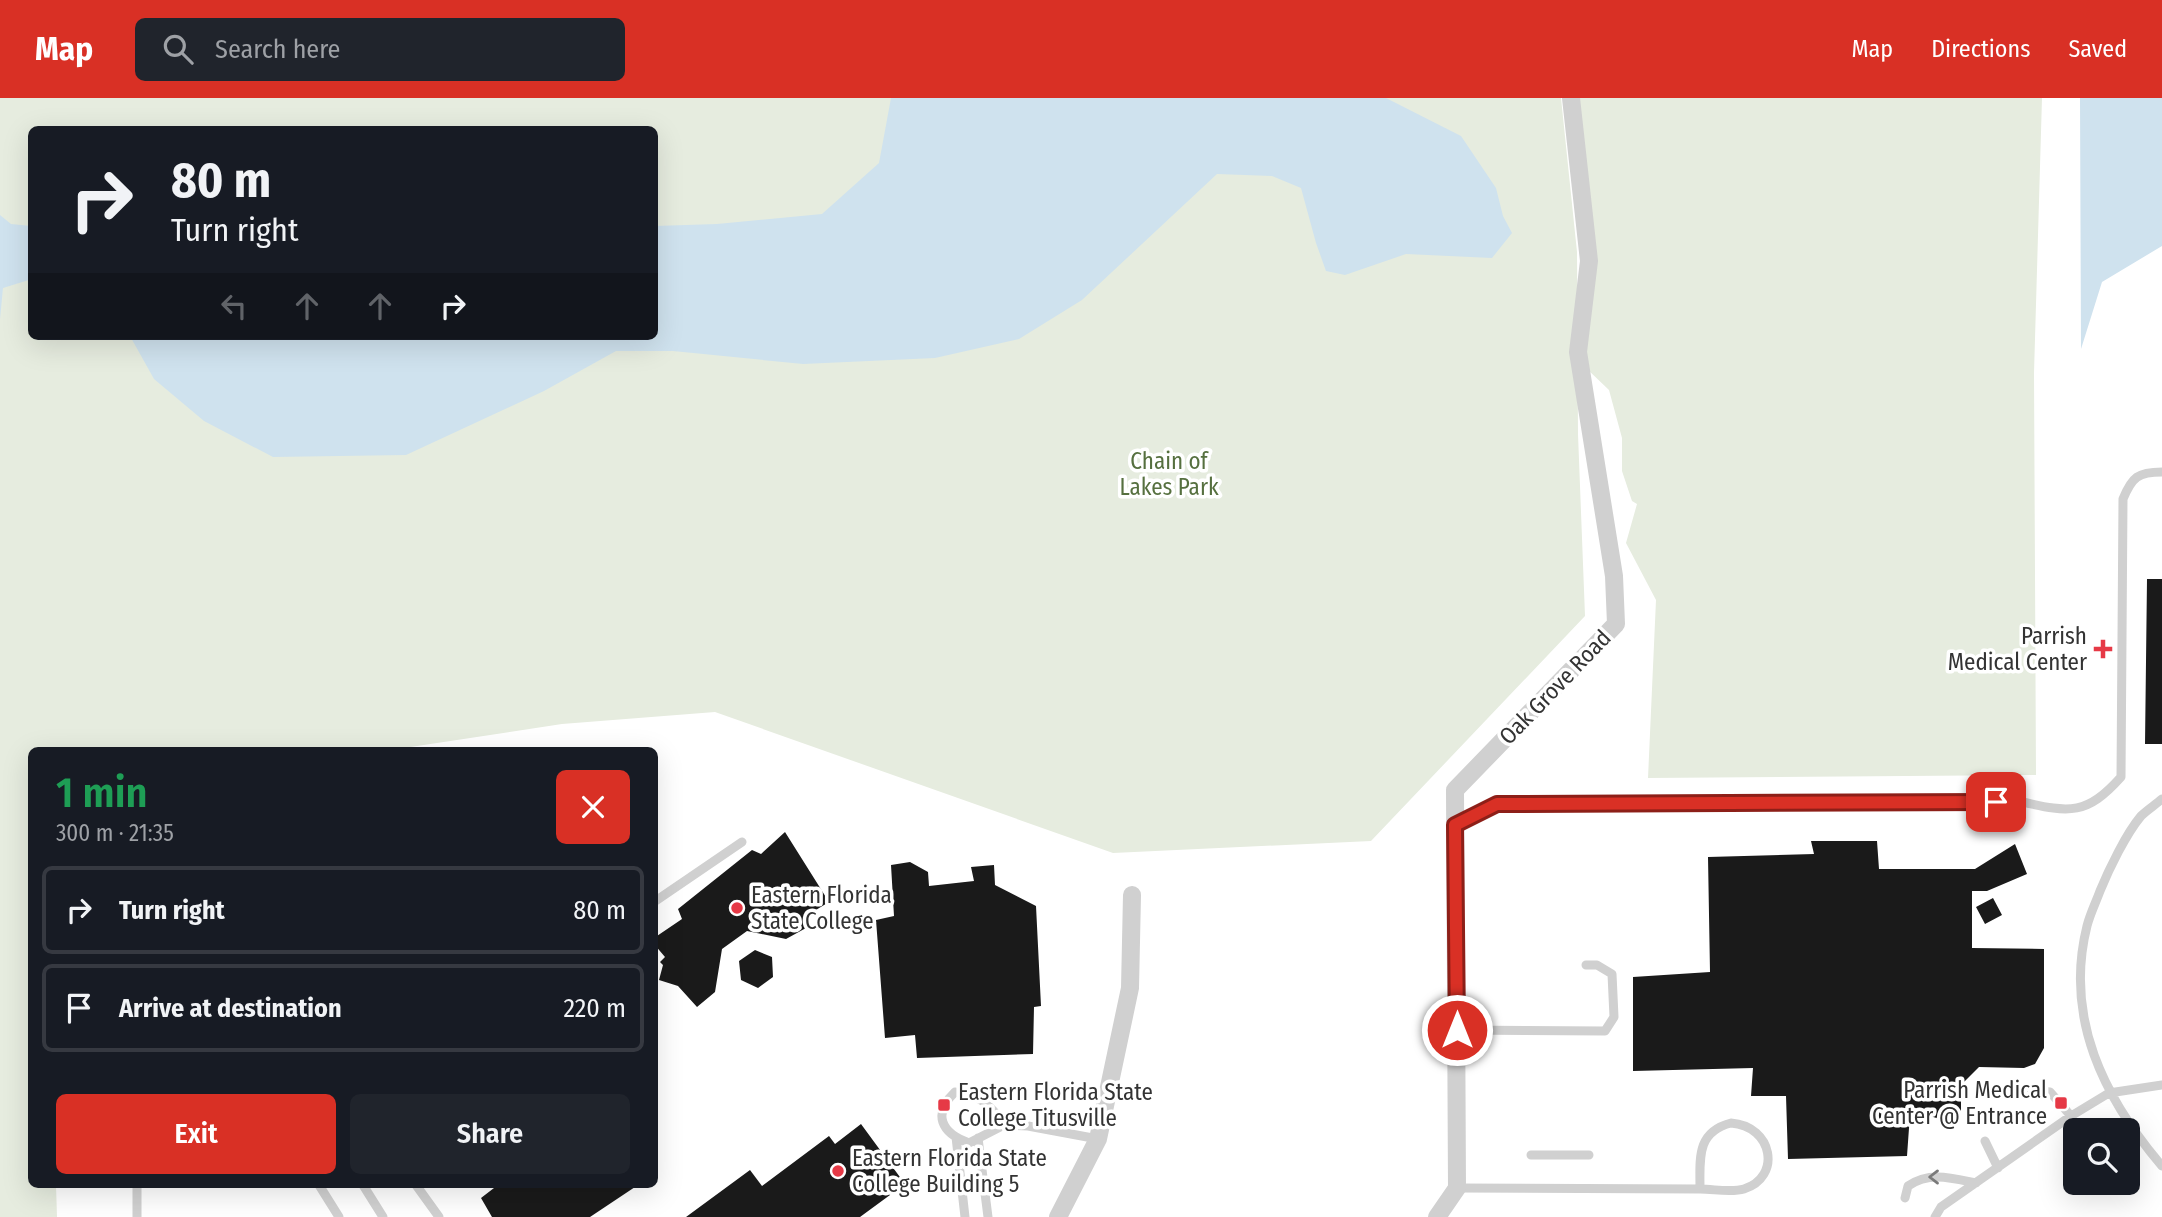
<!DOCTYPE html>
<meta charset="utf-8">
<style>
body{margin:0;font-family:"Fira Sans Condensed",sans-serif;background:#20242c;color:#f1f3f6;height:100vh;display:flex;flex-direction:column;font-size:26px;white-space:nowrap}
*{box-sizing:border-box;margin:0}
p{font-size:23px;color:#9ea1a6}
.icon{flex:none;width:38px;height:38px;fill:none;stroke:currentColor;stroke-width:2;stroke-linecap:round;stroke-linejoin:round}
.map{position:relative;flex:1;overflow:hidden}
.details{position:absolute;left:28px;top:649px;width:630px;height:441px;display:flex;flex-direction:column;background:#171b24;border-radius:10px;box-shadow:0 7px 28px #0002}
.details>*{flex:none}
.hud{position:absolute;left:28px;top:28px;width:630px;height:214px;border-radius:10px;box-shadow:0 7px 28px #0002;background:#171b24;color:#f1f3f6;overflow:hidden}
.tools{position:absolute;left:2063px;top:1020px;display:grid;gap:14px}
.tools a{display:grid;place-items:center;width:77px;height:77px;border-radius:10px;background:#171b24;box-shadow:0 7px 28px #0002;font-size:35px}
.pin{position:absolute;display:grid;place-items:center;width:60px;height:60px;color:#fff;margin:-30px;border-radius:14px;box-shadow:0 4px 10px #0006}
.me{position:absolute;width:77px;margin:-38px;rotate:0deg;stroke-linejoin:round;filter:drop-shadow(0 0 5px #0008)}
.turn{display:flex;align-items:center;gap:24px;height:147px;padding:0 28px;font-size:32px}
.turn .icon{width:91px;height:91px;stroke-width:2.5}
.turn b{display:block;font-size:49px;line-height:60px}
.lanes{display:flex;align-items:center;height:66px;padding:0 28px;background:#0003;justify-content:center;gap:35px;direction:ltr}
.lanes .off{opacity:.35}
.round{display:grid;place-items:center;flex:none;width:74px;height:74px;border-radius:10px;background:#20242c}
.summary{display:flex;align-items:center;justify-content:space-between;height:119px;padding:0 28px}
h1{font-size:42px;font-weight:600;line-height:52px;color:#1e9e55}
.cta{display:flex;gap:14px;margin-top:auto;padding:14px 28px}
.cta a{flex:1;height:80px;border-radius:10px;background:#d93025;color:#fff;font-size:28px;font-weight:600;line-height:80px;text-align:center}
.cta a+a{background:#20242c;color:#f1f3f6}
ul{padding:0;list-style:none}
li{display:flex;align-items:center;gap:21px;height:88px;margin:0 14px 10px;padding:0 14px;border:4px solid #363941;border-radius:10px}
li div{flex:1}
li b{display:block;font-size:26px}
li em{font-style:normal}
header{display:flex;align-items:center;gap:42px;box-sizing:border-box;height:98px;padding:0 35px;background:#d93025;color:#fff}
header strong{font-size:33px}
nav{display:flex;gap:38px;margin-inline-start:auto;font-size:24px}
.search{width:490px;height:63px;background:#20242c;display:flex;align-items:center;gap:18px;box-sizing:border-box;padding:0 24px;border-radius:10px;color:#9ea1a6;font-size:26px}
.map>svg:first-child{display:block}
</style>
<header>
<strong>Map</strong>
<div class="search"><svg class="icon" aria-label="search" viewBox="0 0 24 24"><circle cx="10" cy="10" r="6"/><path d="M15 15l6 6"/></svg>Search here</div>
<nav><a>Map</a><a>Directions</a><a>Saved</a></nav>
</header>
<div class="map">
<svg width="2162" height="1119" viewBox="0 0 2162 1119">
<rect width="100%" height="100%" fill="#fff"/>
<!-- green -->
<path fill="#e6ecdf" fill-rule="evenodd" d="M 0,0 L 1561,0 L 1577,154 L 1578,336 L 1585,518 L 1371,743 L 1113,755 L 715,614 L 562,626 L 384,653 L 32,653 L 32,1087 L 56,1087 L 57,1119 L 0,1119 ZM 32,32 L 654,32 L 654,238 L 32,238 Z
M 1569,0 L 2042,0 L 2034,275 L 2036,677 L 1648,680 L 1656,502 L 1626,445 L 1637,406 L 1632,403 L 1622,373 L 1622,340 L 1609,292 L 1586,270 L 1585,154 Z"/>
<!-- water -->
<path fill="#cfe2ee" d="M 891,0 L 1386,0 L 1461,38 L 1496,90 L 1503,118 L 1512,135 L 1492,160 L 1406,156 L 1345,177 L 1326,173 L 1316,145 L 1301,90 L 1272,78 L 1217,76 L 1082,202 L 1019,241 L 935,260 L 803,266 L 673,253 L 616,253 L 544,293 L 406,357 L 273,359 L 204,323 L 154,281 L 130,238 L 654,238 L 655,128 L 717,126 L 822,116 L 879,65 Z
M 2080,0 L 2162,0 L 2162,148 L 2102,184 L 2081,251 Z
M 0,117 L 11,126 L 31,128 L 32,181 L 3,190 L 0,221 Z"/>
<!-- building -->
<path fill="#1a1a1a" d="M 2147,481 L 2162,481 L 2162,646 L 2145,646 Z
M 785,734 L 829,804 L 806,818 L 806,830 L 786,841 L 747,833 L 722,851 L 715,894 L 697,909 L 678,888 L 659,882 L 663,867 L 660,864 L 665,859 L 654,846 L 654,840 L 682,821 L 678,811 L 752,752 L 761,756 Z
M 1811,743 L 1877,743 L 1879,771 L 1975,771 L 2015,746 L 2027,776 L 1987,793 L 1972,793 L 1972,850 L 2044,851 L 2044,950 L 2035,966 L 2024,970 L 1979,969 L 1961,987 L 1961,1013 L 1943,1022 L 1930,1018 L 1927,1015 L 1910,1016 L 1907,1058 L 1788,1061 L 1786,998 L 1751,998 L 1753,970 L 1633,973 L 1633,879 L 1710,874 L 1708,759 L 1814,756 Z
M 910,764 L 928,774 L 929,788 L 974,783 L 971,769 L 994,767 L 995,787 L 1036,808 L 1041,908 L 1034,909 L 1033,956 L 917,960 L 915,937 L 885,940 L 876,822 L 894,818 L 891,767 Z
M 1993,800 L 2002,817 L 1985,826 L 1976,809 Z
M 755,852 L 772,859 L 773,879 L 758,890 L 741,882 L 739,863 Z
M 861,1026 L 905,1086 L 860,1119 L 686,1119 L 750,1072 L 762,1088 L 829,1038 L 835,1046 Z
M 492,1087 L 638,1087 L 590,1119 L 492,1119 L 481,1100 L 494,1090 Z"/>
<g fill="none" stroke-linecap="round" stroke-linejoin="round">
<!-- service -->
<path stroke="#d0d0d0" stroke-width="9" d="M 2162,701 C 2155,707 2147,712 2141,718 C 2126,736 2109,771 2100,793 C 2096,804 2090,816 2087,828 C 2064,920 2104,1000 2162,1068
M 1456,726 L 1498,706 L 2023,704 C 2070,715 2087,717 2121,679 L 2123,401 C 2132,379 2138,374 2162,374
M 654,804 L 742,744
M 1457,932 L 1605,933 L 1614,919 L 1612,876 L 1597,867 L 1586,867
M 2013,996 L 2020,991 L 2050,994 L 2071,1018
M 1731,1025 C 1773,1028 1782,1079 1744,1091 C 1731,1095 1714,1091 1700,1091 C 1700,1061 1696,1034 1731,1025 Z
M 1004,1027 C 991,1007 979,996 955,994 C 932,1016 941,1035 969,1045 L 1004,1027 L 1028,1028 L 1098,1041
M 956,1039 L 965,1119
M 978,1040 L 988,1119
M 1985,1043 L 1998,1070
M 1531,1057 L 1589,1057
M 137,1087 L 137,1119
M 319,1087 L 339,1119
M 363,1087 L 383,1119
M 416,1087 L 439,1119
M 1457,1090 L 1700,1091
M 1905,1100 L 1908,1088 C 1929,1073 1952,1080 1976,1085
M 1935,1119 L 1941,1109 L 2071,1018 L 2109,995 L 2162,987"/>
<!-- minor -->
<path stroke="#d0d0d0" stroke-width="18" d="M 1058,1119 L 1098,1041 L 1130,890 L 1132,797
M 1437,1119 L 1457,1090 L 1455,692 L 1616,526 L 1614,478 L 1578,254 L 1589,163 L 1571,0"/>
</g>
<!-- one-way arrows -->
<defs><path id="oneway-chevron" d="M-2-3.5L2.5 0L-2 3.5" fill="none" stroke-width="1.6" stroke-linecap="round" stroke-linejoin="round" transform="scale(1.75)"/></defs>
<use stroke="#7a7a7a" href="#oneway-chevron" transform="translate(1934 1079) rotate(180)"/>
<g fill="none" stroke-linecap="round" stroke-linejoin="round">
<defs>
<path id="route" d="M 1457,932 L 1455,727 L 1497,706 L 1996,704"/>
</defs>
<!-- route casing -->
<use href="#route" stroke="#8d1f18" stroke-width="18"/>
<!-- route -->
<use href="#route" stroke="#d93025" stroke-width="12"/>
</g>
<!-- markers -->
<g fill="#e63946" stroke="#fff" stroke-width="2.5">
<path d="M2099.5 540.5h7v7h7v7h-7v7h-7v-7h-7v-7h7z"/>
<circle cx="737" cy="810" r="7"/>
<rect x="2054" y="998" width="14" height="14" rx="3.5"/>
<rect x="937" y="1000" width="14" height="14" rx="3.5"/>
<circle cx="838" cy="1073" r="7"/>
</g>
<g text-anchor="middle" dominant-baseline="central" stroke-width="7" stroke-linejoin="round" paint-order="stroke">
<!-- park labels -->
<g font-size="23" fill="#56703f" stroke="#fff">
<text x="1169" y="363">Chain of<tspan x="1169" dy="26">Lakes Park</tspan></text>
</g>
<!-- poi labels -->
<g font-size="23" fill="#333" stroke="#fff" text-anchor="start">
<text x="2087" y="538" text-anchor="end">Parrish<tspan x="2087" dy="26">Medical Center</tspan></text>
<text x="751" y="797">Eastern Florida<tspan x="751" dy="26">State College</tspan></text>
<text x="2047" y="992" text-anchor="end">Parrish Medical<tspan x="2047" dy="26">Center @ Entrance</tspan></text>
<text x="958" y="994">Eastern Florida State<tspan x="958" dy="26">College Titusville</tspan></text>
<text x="852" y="1060">Eastern Florida State<tspan x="852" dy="26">College Building 5</tspan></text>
</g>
<!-- street labels -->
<g font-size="23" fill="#333" stroke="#fff">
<text transform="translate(1555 589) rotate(-46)">Oak Grove Road</text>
</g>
</g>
</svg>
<div class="tools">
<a><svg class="icon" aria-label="search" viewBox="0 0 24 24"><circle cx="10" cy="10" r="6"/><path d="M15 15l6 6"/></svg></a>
</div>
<div class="pin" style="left:1996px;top:704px;background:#d93025"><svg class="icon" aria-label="arrive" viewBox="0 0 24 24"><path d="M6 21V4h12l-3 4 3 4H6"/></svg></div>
<svg class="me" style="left:1457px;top:932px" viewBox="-20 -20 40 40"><circle r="17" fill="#d93025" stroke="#fff" stroke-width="3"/><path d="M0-11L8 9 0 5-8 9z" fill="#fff"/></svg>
<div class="hud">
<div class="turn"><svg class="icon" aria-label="right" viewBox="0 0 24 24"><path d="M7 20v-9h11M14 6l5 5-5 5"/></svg><div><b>80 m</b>Turn right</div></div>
<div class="lanes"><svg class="icon off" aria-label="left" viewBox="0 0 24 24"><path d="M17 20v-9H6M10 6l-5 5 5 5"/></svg><svg class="icon off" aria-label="ahead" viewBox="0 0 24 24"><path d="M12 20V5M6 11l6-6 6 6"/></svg><svg class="icon off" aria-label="ahead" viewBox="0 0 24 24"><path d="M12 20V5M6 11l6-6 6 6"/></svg><svg class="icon" aria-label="right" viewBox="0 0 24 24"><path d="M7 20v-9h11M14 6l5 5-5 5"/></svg></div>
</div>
<section class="details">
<div class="summary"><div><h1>1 min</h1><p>300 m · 21:35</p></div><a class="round" style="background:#d93025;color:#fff"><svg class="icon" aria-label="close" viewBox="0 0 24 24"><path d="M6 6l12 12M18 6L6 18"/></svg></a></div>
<ul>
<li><svg class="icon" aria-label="right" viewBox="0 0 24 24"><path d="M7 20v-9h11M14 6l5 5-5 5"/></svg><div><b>Turn right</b></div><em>80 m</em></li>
<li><svg class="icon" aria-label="arrive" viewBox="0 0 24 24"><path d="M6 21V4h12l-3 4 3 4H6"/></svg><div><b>Arrive at destination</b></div><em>220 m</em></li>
</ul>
<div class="cta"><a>Exit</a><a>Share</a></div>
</section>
</div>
